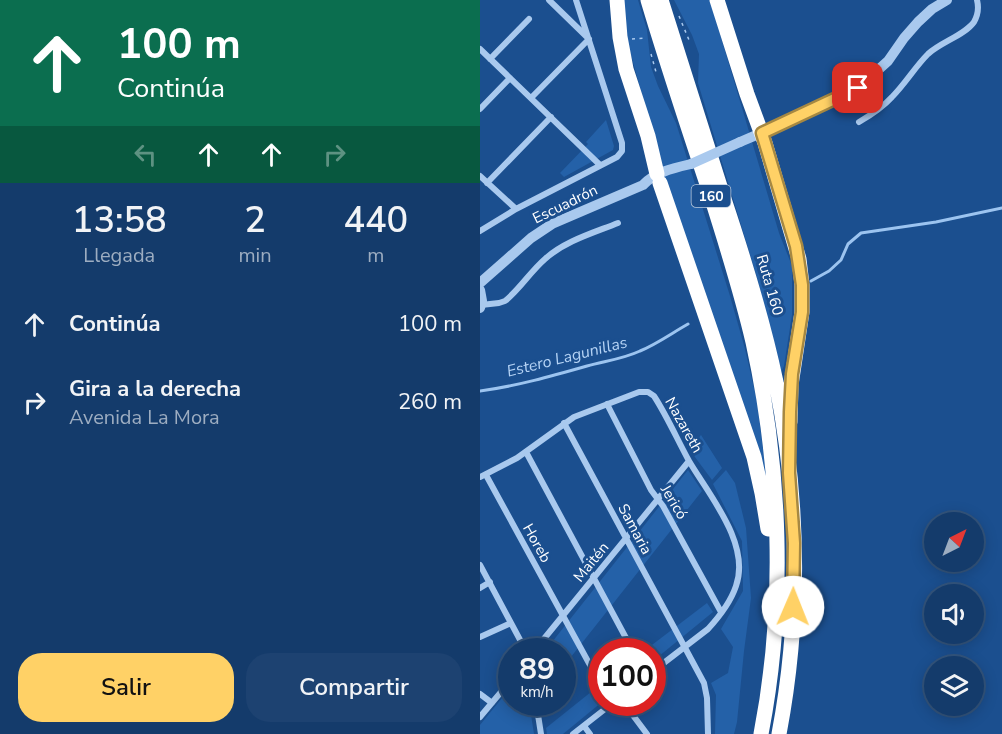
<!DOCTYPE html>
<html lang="es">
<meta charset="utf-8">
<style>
body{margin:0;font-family:"Nunito Sans",sans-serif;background:#1d4271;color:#f1f3f6;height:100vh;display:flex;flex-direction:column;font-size:22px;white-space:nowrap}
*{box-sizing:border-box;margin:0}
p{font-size:20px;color:#9dadc1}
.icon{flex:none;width:33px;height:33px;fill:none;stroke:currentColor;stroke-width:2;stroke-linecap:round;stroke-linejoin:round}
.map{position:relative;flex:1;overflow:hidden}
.details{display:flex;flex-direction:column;background:#143b6b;width:480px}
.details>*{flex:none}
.guide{background:#0b6e4f;color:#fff;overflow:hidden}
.needle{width:39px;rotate:42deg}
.controls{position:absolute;left:444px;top:512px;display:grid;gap:12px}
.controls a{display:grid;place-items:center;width:60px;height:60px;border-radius:50%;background:#143b6b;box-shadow:0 3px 15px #0003,0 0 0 2px #33557e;font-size:30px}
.speed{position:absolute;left:18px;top:638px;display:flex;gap:12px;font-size:30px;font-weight:700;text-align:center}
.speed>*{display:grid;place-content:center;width:78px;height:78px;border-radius:50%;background:#143b6b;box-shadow:0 3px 15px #0003,0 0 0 2px #33557e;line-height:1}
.speed small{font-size:15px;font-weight:400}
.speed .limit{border:9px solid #d22;background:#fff;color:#111}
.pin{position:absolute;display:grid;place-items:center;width:51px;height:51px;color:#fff;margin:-26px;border-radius:12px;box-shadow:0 3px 9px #0006}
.me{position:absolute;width:66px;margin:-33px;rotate:1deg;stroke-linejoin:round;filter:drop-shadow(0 0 4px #0008)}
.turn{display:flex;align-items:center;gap:21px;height:126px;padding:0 18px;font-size:27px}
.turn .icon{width:78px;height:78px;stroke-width:2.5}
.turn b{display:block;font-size:42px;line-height:51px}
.lanes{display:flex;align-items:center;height:57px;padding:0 18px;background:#0003;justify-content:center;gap:30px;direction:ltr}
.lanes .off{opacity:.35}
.eta{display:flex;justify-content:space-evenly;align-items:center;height:102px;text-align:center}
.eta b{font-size:36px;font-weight:600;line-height:42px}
.action{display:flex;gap:12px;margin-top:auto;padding:12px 18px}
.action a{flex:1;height:69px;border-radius:24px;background:#ffd166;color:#111;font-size:24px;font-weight:600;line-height:69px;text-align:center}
.action a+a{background:#1d4271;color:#f1f3f6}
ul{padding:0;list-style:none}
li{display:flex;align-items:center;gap:18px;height:78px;padding:0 18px}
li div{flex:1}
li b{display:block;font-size:22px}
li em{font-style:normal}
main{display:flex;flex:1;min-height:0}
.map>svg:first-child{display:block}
</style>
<main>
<section class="details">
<div class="guide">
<div class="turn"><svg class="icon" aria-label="ahead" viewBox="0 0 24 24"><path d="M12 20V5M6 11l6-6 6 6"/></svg><div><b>100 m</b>Continúa</div></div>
<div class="lanes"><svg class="icon off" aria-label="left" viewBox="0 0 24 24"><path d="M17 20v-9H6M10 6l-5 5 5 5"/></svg><svg class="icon" aria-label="ahead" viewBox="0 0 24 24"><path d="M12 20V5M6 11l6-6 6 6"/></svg><svg class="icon" aria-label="ahead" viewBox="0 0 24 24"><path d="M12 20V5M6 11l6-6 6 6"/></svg><svg class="icon off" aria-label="right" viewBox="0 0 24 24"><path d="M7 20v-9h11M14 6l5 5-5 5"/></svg></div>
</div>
<div class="eta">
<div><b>13:58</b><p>Llegada</p></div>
<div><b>2</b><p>min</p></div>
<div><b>440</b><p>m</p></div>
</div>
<ul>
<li><svg class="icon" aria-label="ahead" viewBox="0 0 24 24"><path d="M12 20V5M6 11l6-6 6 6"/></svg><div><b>Continúa</b></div><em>100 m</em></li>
<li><svg class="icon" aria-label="right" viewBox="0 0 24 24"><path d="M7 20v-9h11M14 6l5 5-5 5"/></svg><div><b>Gira a la derecha</b><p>Avenida La Mora</p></div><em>260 m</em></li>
</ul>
<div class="action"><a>Salir</a><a>Compartir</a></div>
</section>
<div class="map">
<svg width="522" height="734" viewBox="0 0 522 734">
<rect width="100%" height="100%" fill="#1b4f8f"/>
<!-- green -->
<path fill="#2461a8" d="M 142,0 L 158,0 L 167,30 L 171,67 L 178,86 L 196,123 L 250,296 L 265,349 L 277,401 L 287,481 L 194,210 L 146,37 Z
M 194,0 L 230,0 L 299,233 L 312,266 L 312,315 L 304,366 L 301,372 L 298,367 L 278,281 L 218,83 L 219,54 L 212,35 Z
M 126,120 L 134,146 L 133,150 L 84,177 L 80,173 L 108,144 L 106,142 Z
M 221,435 L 242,468 L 232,480 L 209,449 Z
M 208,470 L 222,491 L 83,667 L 82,651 L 65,651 Z
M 246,470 L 255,483 L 266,528 L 271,598 L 264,651 L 257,722 L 254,734 L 235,734 L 236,695 L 231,683 L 248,673 L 253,647 L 241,629 L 263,591 L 262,541 L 233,484 Z
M 227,603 L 233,612 L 173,661 L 172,651 L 164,651 Z
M 121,684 L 122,702 L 83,734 L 67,734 L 66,728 Z
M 31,687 L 32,702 L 49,702 L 54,734 L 0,734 L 0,725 Z"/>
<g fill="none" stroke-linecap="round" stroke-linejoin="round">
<!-- stream -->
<path stroke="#9cc4f0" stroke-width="3" d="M 331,281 L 349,271 L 361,260 L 368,244 L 381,233 L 456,222 L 522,208
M 0,391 C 37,386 72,376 107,366 C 125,361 143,359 160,351 C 177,344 192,333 208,324"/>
<!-- path -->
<path stroke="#a9c9ee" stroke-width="1.5" stroke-dasharray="3 4.5" stroke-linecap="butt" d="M 199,16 L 209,40 L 207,41
M 152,39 L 167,38
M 171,54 L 176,72"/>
<!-- minor -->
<path stroke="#a9c9ee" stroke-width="6" d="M 0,49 L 120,165
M 10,59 L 49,19
M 51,98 L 109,39 L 69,0
M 0,109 L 30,78
M 379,122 C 391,115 403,107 412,97 C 425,84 435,67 448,54 C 461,42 485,35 494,22 C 498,15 499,8 497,0
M 0,176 L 36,209
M 7,183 L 71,117
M 0,231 L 36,209 L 137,157 L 142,151 L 142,143 L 96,0
M 1,305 L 19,303 L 25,301 C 40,289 50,272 65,259 C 85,241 113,233 138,223
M 127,404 L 171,490 L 183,506 L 241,612
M 84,423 L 224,683 L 227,698 L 228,734
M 46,452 L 153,651
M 6,475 L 122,687
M 0,477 L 37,458 L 94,417 L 159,392 L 168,392 L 174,396 C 187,416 197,439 209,461 C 229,495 271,544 256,586 C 251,601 239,617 228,629 L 172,672
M 0,565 L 46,651
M 0,588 L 10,582
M 0,637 L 31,623
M 54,651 L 209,461
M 0,694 L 12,703
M 56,702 L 61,734
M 143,702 L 167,734
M 0,717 L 32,679
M 104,726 L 110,734
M 93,734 L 134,702"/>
<!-- tertiary -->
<path stroke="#a9c9ee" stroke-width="10" d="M 260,142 L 330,112 L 378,88 L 408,61 L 424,38 L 438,22 L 452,9 L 467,0
M 0,283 L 51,238 L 72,224 L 163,185 C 175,172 194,168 211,164
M 0,290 L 2,301 L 0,308"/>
<!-- motorway -->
<path stroke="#fff" stroke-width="15" d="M 137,0 L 140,37 L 146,69 L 168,136 L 177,174
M 168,0 C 187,64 208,127 229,190 C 245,240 261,291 273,342 C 301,470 306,605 281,734
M 181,0 C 202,66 223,133 244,199 C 264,259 283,320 296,382 C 319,498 321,618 299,734
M 237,0 L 267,94 L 285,143 L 319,259 L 322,285 L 322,312 L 311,385 L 310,422
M 180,183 L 274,457 L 282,493 L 288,529"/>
<!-- tertiary-bridge -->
<path stroke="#a9c9ee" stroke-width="10" d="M 211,164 L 260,142"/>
</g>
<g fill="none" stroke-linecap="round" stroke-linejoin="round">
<defs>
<path id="route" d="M 313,607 L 314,543 L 309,473 L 310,412 L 312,374 L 322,312 L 322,285 L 316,246 L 282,133 L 378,88"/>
</defs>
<!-- route casing -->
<use href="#route" stroke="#a68842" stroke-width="15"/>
<!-- route -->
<use href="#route" stroke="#ffd166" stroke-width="10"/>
</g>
<g text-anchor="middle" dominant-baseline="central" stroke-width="6" stroke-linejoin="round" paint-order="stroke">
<!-- shield labels -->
<rect fill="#1b4f8f" stroke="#bbcadd" stroke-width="1.5" x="211.5" y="185" width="39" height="22" rx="4.5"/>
<g font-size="14" font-weight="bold" fill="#fff">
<text x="231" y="196">160</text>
</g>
<!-- street labels -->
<g font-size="15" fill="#fff" stroke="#1b4f8f">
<text transform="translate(85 204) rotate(-26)">Escuadrón</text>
<text transform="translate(290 285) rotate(74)">Ruta 160</text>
<text transform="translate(204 425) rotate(61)">Nazareth</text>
<text transform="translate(194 502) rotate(59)">Jericó</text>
<text transform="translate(155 529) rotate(62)">Samaria</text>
<text transform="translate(57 543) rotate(61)">Horeb</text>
<text transform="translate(111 562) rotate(-51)">Maitén</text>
</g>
<!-- water labels -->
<g font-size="16" font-style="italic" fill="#b5d3f5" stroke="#1b4f8f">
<text transform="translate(87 357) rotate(-14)">Estero Lagunillas</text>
</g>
</g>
</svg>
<div class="controls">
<a><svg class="needle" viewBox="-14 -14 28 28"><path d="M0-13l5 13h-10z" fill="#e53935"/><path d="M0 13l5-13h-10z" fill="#9dadc1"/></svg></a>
<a><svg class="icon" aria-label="sound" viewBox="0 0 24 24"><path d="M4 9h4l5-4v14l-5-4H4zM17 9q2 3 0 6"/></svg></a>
<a><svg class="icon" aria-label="layers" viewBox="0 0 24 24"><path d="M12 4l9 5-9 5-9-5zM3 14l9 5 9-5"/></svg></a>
</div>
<div class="speed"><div>89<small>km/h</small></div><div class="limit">100</div></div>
<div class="pin" style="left:378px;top:88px;background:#d93025"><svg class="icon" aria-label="arrive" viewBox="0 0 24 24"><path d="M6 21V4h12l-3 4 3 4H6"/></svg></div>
<svg class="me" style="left:313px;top:607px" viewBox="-20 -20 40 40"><circle r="19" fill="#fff"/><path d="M0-13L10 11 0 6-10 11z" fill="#ffd166"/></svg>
</div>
</main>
